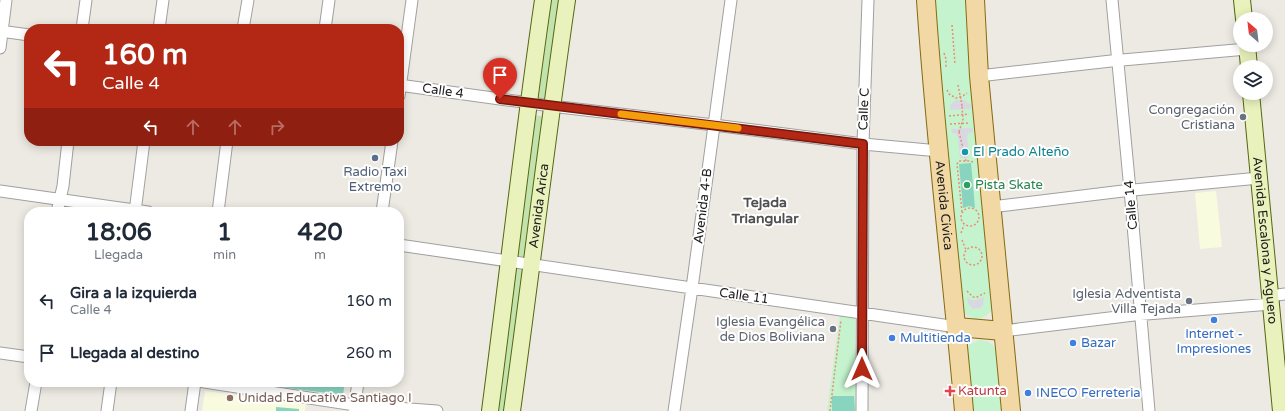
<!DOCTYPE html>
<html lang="es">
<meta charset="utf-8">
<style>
body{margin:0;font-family:"Varela Round",sans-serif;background:#f6f6f7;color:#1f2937;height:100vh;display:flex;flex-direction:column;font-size:15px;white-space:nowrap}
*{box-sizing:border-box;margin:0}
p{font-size:13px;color:#747a83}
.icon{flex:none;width:22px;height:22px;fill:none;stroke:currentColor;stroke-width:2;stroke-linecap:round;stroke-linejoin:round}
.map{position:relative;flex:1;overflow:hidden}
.details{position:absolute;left:24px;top:207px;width:380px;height:180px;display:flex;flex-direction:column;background:#fff;border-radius:16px;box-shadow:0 2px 10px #0003}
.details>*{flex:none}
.hud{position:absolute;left:24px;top:24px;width:380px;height:122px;border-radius:16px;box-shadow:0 2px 10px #0003;background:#b32715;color:#fff;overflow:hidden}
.needle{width:26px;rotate:332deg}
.controls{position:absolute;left:1233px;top:12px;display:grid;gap:8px}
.controls a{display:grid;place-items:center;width:40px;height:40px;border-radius:50%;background:#fff;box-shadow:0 2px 10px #0003;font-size:20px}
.pin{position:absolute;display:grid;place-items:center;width:34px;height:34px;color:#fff;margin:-41px -17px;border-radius:50% 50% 50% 0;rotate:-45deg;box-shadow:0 0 4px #0007}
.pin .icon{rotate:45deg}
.me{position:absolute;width:44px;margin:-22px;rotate:0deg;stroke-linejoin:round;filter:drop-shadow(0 0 3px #0008)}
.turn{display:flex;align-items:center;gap:14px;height:84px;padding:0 12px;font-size:18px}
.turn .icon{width:52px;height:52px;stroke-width:2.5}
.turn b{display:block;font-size:28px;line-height:34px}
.lanes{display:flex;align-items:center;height:38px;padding:0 12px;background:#0003;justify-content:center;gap:20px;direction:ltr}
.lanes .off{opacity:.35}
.eta{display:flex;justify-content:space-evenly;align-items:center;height:68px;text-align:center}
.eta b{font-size:24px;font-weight:700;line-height:28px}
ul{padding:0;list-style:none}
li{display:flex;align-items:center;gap:12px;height:52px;padding:0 12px}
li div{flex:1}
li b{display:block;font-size:15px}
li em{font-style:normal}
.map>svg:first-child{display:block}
</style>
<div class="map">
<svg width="1285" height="411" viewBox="0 0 1285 411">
<rect width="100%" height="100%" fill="#edeae3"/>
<!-- education -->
<path fill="#f8fbde" d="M 1216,191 L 1222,247 L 1200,249 L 1195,193 Z
M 205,391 L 306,404 L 305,411 L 202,411 Z"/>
<!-- grass -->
<path fill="#c2e2ae" d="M 549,0 L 559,0 L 545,101 L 535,100 Z
M 534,115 L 545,117 L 506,411 L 495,411 Z"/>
<!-- park -->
<path fill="#c4f3cd" d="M 935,0 L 971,0 L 995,304 C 986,323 970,324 959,306 Z
M 840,313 L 852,316 L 855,320 L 856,411 L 827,411 Z
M 979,340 C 989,341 993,343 997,352 L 1005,411 L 969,411 L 965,349 L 970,344 Z"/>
<!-- pitch -->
<path fill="#89d4bf" d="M 971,163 L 975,208 L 969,206 L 963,208 L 959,164 Z
M 241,382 L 345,382 L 343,395 Z
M 832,396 L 854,396 L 855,411 L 832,411 Z
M 276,407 L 299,409 L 299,411 L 276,411 Z"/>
<!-- plaza -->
<path fill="#d9d8e2" d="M 956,100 L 964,100 L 971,105 L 971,109 L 950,110 L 950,105 Z
M 973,128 L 973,132 L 969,133 L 967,136 L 969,158 L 960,158 L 958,137 L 956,134 L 952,133 L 951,129 Z
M 967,297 L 971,300 L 975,300 L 984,297 L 983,305 L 980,308 L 973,309 L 968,303 Z"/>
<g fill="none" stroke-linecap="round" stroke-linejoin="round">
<defs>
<path id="street" d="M 1112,0 L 1130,190 L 1149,411
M 82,29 L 86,0
M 159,29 L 163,0
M 243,29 L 248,0
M 325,29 L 329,0
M 0,31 L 29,35
M 0,48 L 6,0
M 979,76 L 1111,61 L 1247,49
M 399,85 L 551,106 L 714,125 L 863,144 L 939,151
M 399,96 L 412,0
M 0,191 L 148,212
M 991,207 L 1123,191 L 1259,178
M 57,212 L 63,186 L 68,141
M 135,212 L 144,141
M 218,212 L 227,141
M 382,212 L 392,141
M 399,245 L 957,327
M 1270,296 L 1285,294
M 1003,331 L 1134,315 L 1271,304
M 0,353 L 29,357
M 204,382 L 355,405 L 437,411
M 31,411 L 36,382
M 107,411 L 111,382
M 191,411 L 195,382
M 354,411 L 358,382
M 674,411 L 692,288 L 731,0
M 862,411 L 863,144 L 868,0"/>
<g id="secondary">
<path d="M 1242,0 L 1244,19"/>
<path d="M 1247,45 L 1249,67"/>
<path id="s1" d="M 1251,93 L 1281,411"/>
<path d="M 490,411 C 508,274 523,137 543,0"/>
<path id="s2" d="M 512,411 C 531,274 547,137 567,0"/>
</g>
<g id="primary">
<path id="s3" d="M 926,0 C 935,137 952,274 964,411"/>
<path d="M 975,0 L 979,76 L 1011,411"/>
<path d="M 957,327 L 1003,331"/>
</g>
</defs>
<!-- street casing -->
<use href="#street" stroke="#a0a0a0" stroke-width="13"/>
<!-- secondary casing -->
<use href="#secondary" stroke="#546610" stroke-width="18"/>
<!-- primary casing -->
<use href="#primary" stroke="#856b10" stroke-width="20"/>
<!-- path -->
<path stroke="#ea8f77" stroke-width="1.5" stroke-dasharray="2 2" stroke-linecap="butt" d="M 952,25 L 955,64
M 944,53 L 946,59 L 946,67
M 947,90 L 949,94 L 956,98 L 963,96 L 967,93
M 961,100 L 962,106
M 949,116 L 969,114
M 950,124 L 970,123
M 959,132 L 966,161
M961 217a9 9 0 1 1 18 0a9 9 0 1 1-18 0Z
M 962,212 L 957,164 L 959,161 L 970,161 L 973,162
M 961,233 L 964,225
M 962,240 L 966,250
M964 256a9 9 0 1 1 18 0a9 9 0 1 1-18 0Z
M 967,291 L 973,297 L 977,297 L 985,293
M 830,411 L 841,320"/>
<!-- street -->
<use href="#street" stroke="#fff" stroke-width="11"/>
<!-- secondary -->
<use href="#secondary" stroke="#e9f2bc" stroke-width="16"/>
<!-- primary -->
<use href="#primary" stroke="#f1d8a4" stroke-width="18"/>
<!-- path-bridge -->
<path stroke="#ea8f77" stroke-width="1.5" stroke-dasharray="2 2" stroke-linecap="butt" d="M 958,85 L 961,100
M 959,132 L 963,119 L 962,106"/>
</g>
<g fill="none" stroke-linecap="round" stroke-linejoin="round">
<defs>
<path id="route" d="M 500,99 L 863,144 L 862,369"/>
</defs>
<!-- route casing -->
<use href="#route" stroke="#74190e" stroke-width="10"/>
<!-- route -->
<use href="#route" stroke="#b32715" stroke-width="7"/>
<!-- slow -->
<path stroke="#f59e0b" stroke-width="7" d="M 621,114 L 738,128"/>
</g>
<!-- markers -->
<g fill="#6b7280" stroke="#fff" stroke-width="1.5">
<circle cx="1243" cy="117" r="4"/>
<circle cx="1189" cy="301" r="4"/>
<circle cx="833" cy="329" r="4"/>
</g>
<circle fill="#0f9aa8" stroke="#fff" stroke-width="1.5" cx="965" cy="152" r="4"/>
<circle fill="#5c6f8a" stroke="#fff" stroke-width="1.5" cx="375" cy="158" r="4"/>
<circle fill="#2e9e5b" stroke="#fff" stroke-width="1.5" cx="967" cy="185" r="4"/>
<g fill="#3f7fe0" stroke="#fff" stroke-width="1.5">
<circle cx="1214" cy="320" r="4"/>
<circle cx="892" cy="338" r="4"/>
<circle cx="1073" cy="343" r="4"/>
<circle cx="1028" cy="393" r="4"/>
</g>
<path fill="#e0444e" stroke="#fff" stroke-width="1.5" d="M948 385h4v4h4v4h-4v4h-4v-4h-4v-4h4z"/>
<circle fill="#8d6e63" stroke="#fff" stroke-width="1.5" cx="230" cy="398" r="4"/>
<g text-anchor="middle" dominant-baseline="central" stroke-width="4" stroke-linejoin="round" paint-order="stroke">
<!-- street labels -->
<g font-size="13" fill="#1c1c1c" stroke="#fff">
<text transform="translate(443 91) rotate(8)">Calle 4</text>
<text transform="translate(864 109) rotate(-88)">Calle C</text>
<text stroke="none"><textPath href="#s2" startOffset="207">Avenida Arica</textPath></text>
<text transform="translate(1131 205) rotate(-95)">Calle 14</text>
<text transform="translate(703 206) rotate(-83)">Avenida 4-B</text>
<text stroke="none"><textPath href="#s3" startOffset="206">Avenida Cívica</textPath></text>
<text stroke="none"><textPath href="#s1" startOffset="148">Avenida Escalona y Aguero</textPath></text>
<text transform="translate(744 296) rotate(8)">Calle 11</text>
</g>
<!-- worship labels -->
<g font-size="13" fill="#5b616d" stroke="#fff" text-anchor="end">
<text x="1235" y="110">Congregación<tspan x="1235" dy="15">Cristiana</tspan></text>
<text x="1181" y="294">Iglesia Adventista<tspan x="1181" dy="15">Villa Tejada</tspan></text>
<text x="825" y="322">Iglesia Evangélica<tspan x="825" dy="15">de Dios Boliviana</tspan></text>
</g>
<!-- culture labels -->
<g font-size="13" fill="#0d838f" stroke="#fff" text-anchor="start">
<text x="973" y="152">El Prado Alteño</text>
</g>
<!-- service labels -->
<g font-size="13" fill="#4e5e75" stroke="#fff">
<text x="375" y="172">Radio Taxi<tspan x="375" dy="15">Extremo</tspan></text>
</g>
<!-- leisure labels -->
<g font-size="13" fill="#27864d" stroke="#fff" text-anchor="start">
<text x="975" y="185">Pista Skate</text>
</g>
<!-- shop labels -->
<g font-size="13" fill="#366cbe" stroke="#fff" text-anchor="start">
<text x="1214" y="334" text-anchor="middle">Internet -<tspan x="1214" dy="15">Impresiones</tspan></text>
<text x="900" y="338">Multitienda</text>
<text x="1081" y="343">Bazar</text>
<text x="1036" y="393">INECO Ferreteria</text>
</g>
<!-- health labels -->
<g font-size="13" fill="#be3a42" stroke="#fff" text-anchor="start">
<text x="958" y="391">Katunta</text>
</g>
<!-- education labels -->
<g font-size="13" fill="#785e54" stroke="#fff" text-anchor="start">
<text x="238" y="398">Unidad Educativa Santiago I</text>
</g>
<!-- neighbourhood labels -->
<g font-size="14" font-weight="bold" fill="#4f4f4f" stroke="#fff">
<text x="765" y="202">Tejada<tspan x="765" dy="16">Triangular</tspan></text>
</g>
</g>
</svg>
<div class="controls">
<a><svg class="needle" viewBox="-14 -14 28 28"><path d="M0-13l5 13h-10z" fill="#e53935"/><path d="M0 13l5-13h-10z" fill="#747a83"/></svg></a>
<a><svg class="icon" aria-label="layers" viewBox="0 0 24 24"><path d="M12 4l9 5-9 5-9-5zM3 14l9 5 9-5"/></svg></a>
</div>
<div class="pin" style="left:500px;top:99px;background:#d93025"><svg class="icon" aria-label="arrive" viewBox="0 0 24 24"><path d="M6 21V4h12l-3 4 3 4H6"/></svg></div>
<svg class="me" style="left:862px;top:369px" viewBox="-20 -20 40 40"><path d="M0-17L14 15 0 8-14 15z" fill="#b32715" stroke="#fff" stroke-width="4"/></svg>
<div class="hud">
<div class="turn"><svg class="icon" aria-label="left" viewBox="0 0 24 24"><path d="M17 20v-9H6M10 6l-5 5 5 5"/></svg><div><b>160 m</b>Calle 4</div></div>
<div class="lanes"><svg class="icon" aria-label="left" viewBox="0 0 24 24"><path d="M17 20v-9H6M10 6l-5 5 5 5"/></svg><svg class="icon off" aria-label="ahead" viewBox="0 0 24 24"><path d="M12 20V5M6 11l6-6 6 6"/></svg><svg class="icon off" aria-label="ahead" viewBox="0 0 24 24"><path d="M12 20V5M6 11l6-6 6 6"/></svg><svg class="icon off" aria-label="right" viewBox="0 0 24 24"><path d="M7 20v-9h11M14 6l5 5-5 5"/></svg></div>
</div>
<section class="details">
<div class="eta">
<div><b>18:06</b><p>Llegada</p></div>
<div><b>1</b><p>min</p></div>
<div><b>420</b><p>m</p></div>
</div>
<ul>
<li><svg class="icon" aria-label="left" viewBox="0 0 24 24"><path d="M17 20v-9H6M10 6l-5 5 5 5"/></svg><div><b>Gira a la izquierda</b><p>Calle 4</p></div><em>160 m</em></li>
<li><svg class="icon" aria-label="arrive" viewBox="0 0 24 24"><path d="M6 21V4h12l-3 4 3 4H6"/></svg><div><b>Llegada al destino</b></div><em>260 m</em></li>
</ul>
</section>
</div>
